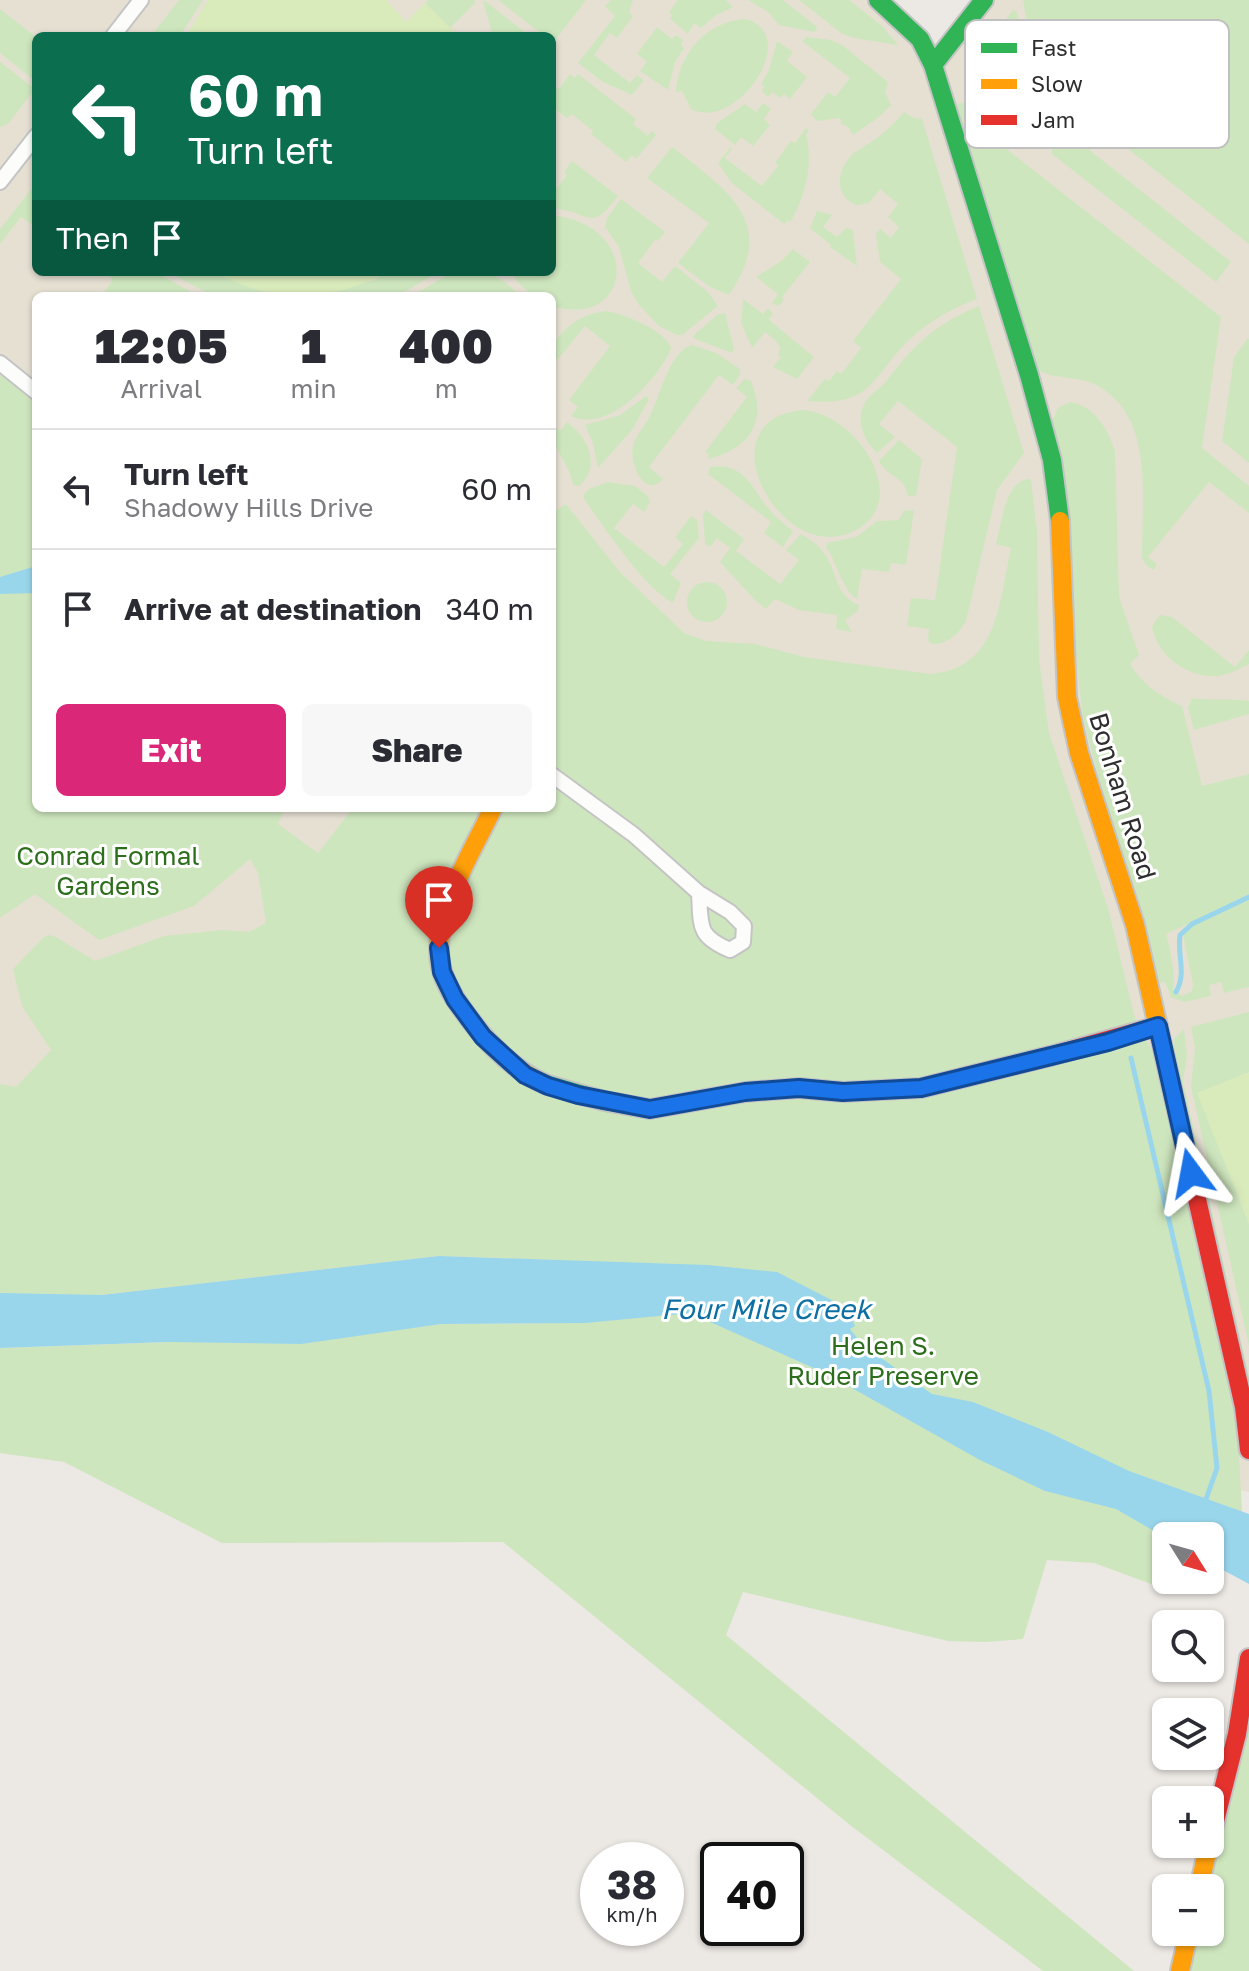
<!DOCTYPE html>
<meta charset="utf-8">
<style>
body{margin:0;font-family:"Golos Text",sans-serif;background:#f7f7f7;color:#2b2b33;height:100vh;display:flex;flex-direction:column;font-size:30px;white-space:nowrap}
*{box-sizing:border-box;margin:0}
p{font-size:26px;color:#7c7c81}
.icon{flex:none;width:44px;height:44px;fill:none;stroke:currentColor;stroke-width:2;stroke-linecap:round;stroke-linejoin:round}
.map{position:relative;flex:1;overflow:hidden}
.sheet{position:absolute;left:32px;top:292px;width:524px;height:520px;display:flex;flex-direction:column;background:#fff;border-radius:12px;box-shadow:0 2px 6px #0004}
.sheet>*{flex:none}
.hud{position:absolute;left:32px;top:32px;width:524px;height:244px;border-radius:12px;box-shadow:0 2px 6px #0004;background:#0b6e4f;color:#fff;overflow:hidden}
.needle{width:52px;rotate:127deg}
.controls{position:absolute;left:1152px;top:1522px;display:grid;gap:16px}
.controls a{display:grid;place-items:center;width:72px;height:72px;border-radius:12px;background:#fff;box-shadow:0 2px 6px #0004;font-size:40px}
.speed{position:absolute;left:580px;top:1842px;display:flex;gap:16px;font-size:40px;font-weight:700;text-align:center}
.speed>*{display:grid;place-content:center;width:104px;height:104px;border-radius:50%;background:#fff;box-shadow:0 2px 6px #0004;line-height:1}
.speed small{font-size:20px;font-weight:400}
.speed .limit{border:4px solid #111;border-radius:12px;background:#fff;color:#111}
.pin{position:absolute;display:grid;place-items:center;width:68px;height:68px;color:#fff;margin:-82px -34px;border-radius:50% 50% 50% 0;rotate:-45deg;box-shadow:0 0 8px #0007}
.pin .icon{rotate:45deg}
.me{position:absolute;width:88px;margin:-44px;rotate:347deg;stroke-linejoin:round;filter:drop-shadow(0 0 6px #0008)}
.turn{display:flex;align-items:center;gap:28px;height:168px;padding:0 24px;font-size:36px}
.turn .icon{width:104px;height:104px;stroke-width:2.5}
.turn b{display:block;font-size:56px;line-height:68px}
.then{display:flex;align-items:center;height:76px;padding:0 24px;background:#0003;gap:16px;font-size:30px}
.eta{display:flex;justify-content:space-evenly;align-items:center;height:136px;text-align:center}
.eta b{font-size:48px;font-weight:800;line-height:56px}
.button{display:flex;gap:16px;margin-top:auto;padding:16px 24px}
.button a{flex:1;height:92px;border-radius:12px;background:#db2777;color:#fff;font-size:32px;font-weight:800;line-height:92px;text-align:center}
.button a+a{background:#f7f7f7;color:#2b2b33}
ul{padding:0;list-style:none}
li{display:flex;align-items:center;gap:24px;height:120px;padding:0 24px;border-top:2px solid #e1e1e2}
li div{flex:1}
li b{display:block;font-size:30px}
li em{font-style:normal}
.map>svg:first-child{display:block}
</style>
<div class="map">
<svg width="1249" height="1971" viewBox="0 0 1249 1971">
<rect width="100%" height="100%" fill="#ece8e4"/>
<!-- education -->
<path fill="#e6e0d3" fill-rule="evenodd" d="M 0,0 L 876,0 L 948,55 L 987,0 L 1249,0 L 1249,1492 L 1004,1448 L 766,1311 L 0,1323 ZM 36,36 L 552,36 L 552,272 L 36,272 ZM 36,296 L 552,296 L 552,808 L 36,808 Z"/>
<!-- green -->
<path fill="#cee6be" fill-rule="evenodd" d="M 179,0 L 203,0 L 180,36 L 151,36 Z
M 428,0 L 474,0 L 475,3 L 450,28 L 425,3 Z
M 498,0 L 586,0 L 553,43 L 552,36 L 544,36 Z
M 611,0 L 633,0 L 629,13 L 633,16 L 617,38 L 610,33 L 594,55 L 630,83 L 637,75 L 644,80 L 632,95 L 603,82 L 578,63 L 615,16 L 605,6 Z
M 678,0 L 726,0 L 733,7 L 715,16 L 701,28 L 694,23 L 688,34 L 670,19 L 672,15 L 669,12 Z
M 748,0 L 783,0 L 816,26 L 817,30 L 814,32 L 779,25 L 768,12 Z
M 799,0 L 849,0 L 881,25 L 898,45 L 854,38 L 841,33 Z
M 1023,0 L 1249,0 L 1249,244 L 1035,76 Z
M 483,1 L 485,1 L 530,36 L 493,36 Z
M 0,9 L 36,37 L 35,81 L 0,53 Z
M 1013,10 L 1017,12 L 1026,71 L 1018,82 L 978,55 Z
M 745,19 C 804,34 736,133 691,109 L 682,91 L 676,92 C 678,54 707,21 745,19 Z
M 657,27 L 672,39 L 676,35 L 683,40 L 681,45 L 684,48 L 675,62 L 668,90 L 640,71 L 647,62 L 637,54 Z
M 807,37 L 831,40 L 842,45 L 888,82 L 885,92 L 891,105 L 879,117 L 853,135 L 848,127 L 841,124 L 840,118 L 817,121 L 811,114 L 828,92 L 835,97 L 850,78 L 802,41 Z
M 777,41 L 793,52 L 787,61 L 807,77 L 790,99 L 784,94 L 780,98 L 772,92 L 768,97 L 762,91 L 764,86 L 761,84 L 769,70 Z
M 0,62 L 35,89 L 8,124 L 0,127 Z
M 570,74 L 575,78 L 578,74 L 636,119 L 633,124 L 648,136 L 652,131 L 656,135 L 636,159 L 632,155 L 626,162 L 591,134 L 593,131 L 572,114 L 567,118 L 552,107 L 552,89 L 555,86 L 559,89 Z
M 970,100 L 990,117 L 981,129 L 1221,317 L 1202,448 L 1249,486 L 1249,513 L 1209,482 L 1148,557 L 1157,564 L 1154,570 L 1147,566 L 1142,558 C 1141,502 1156,418 1098,386 C 1078,375 1054,380 1038,370 L 956,105 Z
M 763,103 L 771,109 L 764,119 L 770,125 L 753,146 L 741,137 L 735,145 L 715,129 L 717,123 L 745,104 L 756,112 Z
M 904,112 L 914,118 L 922,119 L 977,299 C 953,308 931,320 912,337 C 871,375 876,407 807,401 L 825,379 L 829,381 L 837,371 L 841,374 L 861,348 L 853,341 L 901,279 L 880,262 L 876,234 L 880,229 L 891,238 L 899,227 L 888,217 L 898,204 L 880,189 L 869,203 L 856,205 C 835,196 836,173 850,157 C 855,151 864,147 871,142 C 883,134 894,124 904,112 Z
M 806,128 L 809,130 L 806,135 C 814,162 805,199 790,222 L 788,220 L 784,224 L 732,183 L 718,163 L 730,148 L 732,149 L 725,158 L 762,186 L 778,166 L 775,163 L 791,141 L 795,143 Z
M 1068,133 L 1231,262 L 1216,282 L 1052,154 L 1051,135 Z
M 672,147 C 725,189 780,221 729,295 L 710,287 L 678,263 L 709,223 L 647,178 Z
M 572,161 L 618,196 C 589,234 592,212 552,208 L 552,194 L 567,175 L 564,172 Z
M 36,183 L 36,223 L 34,226 L 21,217 L 0,244 L 0,229 Z
M 621,199 L 665,232 L 658,241 L 655,240 L 638,263 L 662,282 L 675,266 L 708,292 L 718,306 L 682,335 L 677,335 L 659,326 L 639,305 L 631,291 L 619,247 L 605,227 L 607,218 Z
M 817,211 L 832,215 L 823,227 L 837,237 L 846,228 L 853,230 L 857,266 L 830,247 L 831,245 L 810,228 Z
M 558,216 C 644,230 630,330 552,306 L 552,296 C 532,296 522,291 512,272 L 552,272 L 552,217 Z
M 793,249 L 810,262 L 782,297 L 784,300 L 779,306 L 772,303 L 778,294 L 756,277 L 781,261 Z
M 105,272 L 156,272 L 198,296 L 101,296 L 113,280 Z
M 168,272 L 212,272 L 259,290 L 372,281 L 387,272 L 438,272 L 398,296 L 213,296 Z
M 453,272 C 485,272 498,272 520,296 L 411,296 Z
M 743,299 L 763,314 L 768,308 L 773,314 L 769,320 L 814,357 L 797,379 L 773,367 L 781,357 L 778,355 L 780,348 L 776,341 L 765,332 L 752,348 L 741,323 Z
M 979,306 L 1024,453 L 997,490 L 966,621 C 959,634 947,645 931,644 L 928,640 L 929,629 L 907,626 L 911,598 L 935,600 L 957,447 L 898,401 L 879,424 L 895,437 L 877,453 C 862,439 853,415 869,397 C 875,391 882,387 887,380 C 915,344 935,324 979,306 Z
M 606,311 C 623,313 669,332 671,349 C 657,380 609,434 571,416 L 578,407 L 569,400 L 610,346 L 585,326 L 554,364 L 552,362 L 552,345 C 567,325 581,314 606,311 Z
M 725,313 L 734,349 L 732,353 L 695,339 L 693,336 L 717,315 Z
M 1248,338 L 1249,340 L 1249,463 L 1222,441 L 1234,357 Z
M 692,345 L 716,353 L 740,369 L 740,375 L 733,385 L 719,375 L 649,467 L 663,479 C 644,500 629,462 633,446 C 636,435 644,427 649,418 C 659,399 669,351 692,345 Z
M 0,372 L 36,400 L 36,808 L 285,808 L 278,824 L 318,853 L 353,808 L 552,808 L 552,513 L 566,504 L 620,572 L 684,633 L 706,641 L 755,644 L 804,657 L 930,674 C 999,669 999,601 1011,548 L 996,544 C 1001,525 1006,477 1031,479 L 1037,531 L 1039,659 L 1049,733 L 1108,908 L 1135,1018 L 1155,1056 L 1236,1398 L 1242,1511 L 1231,1562 L 1209,1585 L 1154,1585 L 1094,1563 L 1047,1560 L 1023,1639 L 986,1642 L 948,1641 L 743,1592 L 726,1635 L 1134,1971 L 1043,1971 L 850,1825 L 503,1542 L 222,1543 L 64,1462 L 0,1453 L 0,1348 L 168,1342 L 441,1324 L 551,1323 L 560,1260 L 439,1256 L 102,1295 L 0,1295 L 0,1084 L 16,1087 L 51,1050 L 22,1006 L 13,969 L 43,938 L 49,935 L 56,937 L 95,961 L 164,936 L 223,930 L 249,932 L 266,923 L 258,873 L 250,859 L 194,906 L 99,940 L 35,894 L 0,918 ZM 1166,1536 L 1210,1536 L 1210,1580 L 1166,1580 Z
M 744,379 L 751,381 C 768,422 750,448 709,459 L 708,453 L 705,452 L 747,397 L 736,388 Z
M 646,396 L 649,399 L 632,430 L 598,468 L 593,443 L 585,425 L 620,415 Z
M 1070,402 C 1096,407 1107,428 1115,451 L 1119,597 L 1139,655 L 1130,664 C 1143,685 1160,696 1182,706 L 1202,786 L 1249,774 L 1249,896 L 1166,934 C 1170,948 1176,977 1173,990 L 1182,996 L 1192,991 L 1193,984 L 1183,935 L 1192,925 L 1249,898 L 1249,987 L 1224,993 L 1221,982 L 1209,985 L 1211,996 L 1184,1002 L 1171,997 L 1165,982 L 1159,983 C 1139,891 1102,804 1082,713 L 1052,421 L 1058,408 Z
M 804,410 C 862,416 917,509 847,534 C 775,559 704,417 804,410 Z
M 567,422 C 588,437 602,466 579,486 L 573,485 C 570,462 550,449 553,426 L 560,431 Z
M 899,440 L 922,459 L 916,496 L 908,496 C 905,476 887,477 879,461 Z
M 710,467 C 744,462 751,487 769,509 C 776,518 785,524 793,531 L 783,547 L 764,533 L 771,522 L 708,474 Z
M 608,482 L 635,486 L 648,496 L 650,502 L 644,512 L 633,504 L 614,528 L 664,567 L 683,544 L 675,537 L 691,516 L 697,520 L 699,538 L 670,574 L 681,583 L 673,603 C 643,587 605,528 584,499 L 584,494 L 589,489 Z
M 706,510 L 744,539 L 736,551 L 780,584 L 799,560 L 786,550 L 801,534 C 811,540 820,546 826,556 C 838,575 836,596 859,605 L 858,611 L 845,620 L 852,632 L 836,629 L 837,615 L 799,610 L 775,599 L 766,609 L 755,600 L 720,562 L 730,548 L 717,538 L 710,547 L 705,544 L 703,515 Z
M 905,510 L 914,511 L 906,565 L 891,563 L 889,572 L 862,569 L 857,599 C 840,587 838,564 826,547 L 827,543 L 856,537 L 877,521 L 898,520 Z
M687 602a20 20 0 1 1 40 0a20 20 0 1 1-40 0Z
M 1160,615 L 1172,617 L 1235,667 L 1249,650 L 1249,664 C 1239,669 1230,674 1219,676 C 1189,679 1156,656 1152,626 Z
M 1192,698 C 1211,701 1230,698 1249,701 L 1249,714 L 1194,730 L 1188,708 Z
M 1249,1012 L 1249,1072 L 1198,1093 L 1249,1224 L 1249,1346 L 1191,1087 L 1195,1048 L 1191,1027 Z
M 1184,1029 L 1187,1056 L 1183,1081 L 1249,1376 L 1249,1396 L 1174,1055 L 1174,1039 Z
M 1249,1658 L 1249,1971 L 1180,1971 L 1189,1932 L 1210,1932 L 1210,1888 Z"/>
<!-- pitch -->
<path fill="#d9eabb" d="M 208,0 L 386,0 L 406,22 L 425,3 L 458,36 L 186,36 Z
M 212,272 L 387,272 C 349,294 301,301 259,290 C 243,286 227,278 212,272 Z
M 1249,1072 L 1249,1224 L 1197,1093 Z"/>
<!-- water -->
<path fill="#99d6ec" d="M 36,566 L 36,593 L 0,594 L 0,577 Z
M 439,1256 L 708,1265 L 777,1272 L 847,1308 L 855,1326 L 850,1329 L 863,1345 L 932,1394 L 973,1402 L 1048,1432 L 1129,1471 L 1249,1514 L 1249,1584 L 1210,1563 L 1210,1536 L 1166,1538 L 1116,1509 L 1045,1491 L 980,1460 L 827,1374 L 690,1313 L 585,1323 L 441,1324 L 301,1344 L 168,1342 L 0,1348 L 0,1293 L 102,1295 Z"/>
<g fill="none" stroke-linecap="round" stroke-linejoin="round">
<!-- stream -->
<path stroke="#99d6ec" stroke-width="5" d="M 1176,992 C 1187,973 1177,956 1180,935 L 1192,924 L 1249,897
M 1131,1058 L 1209,1391 L 1217,1468 L 1205,1502"/>
<defs>
<path id="street" d="M 113,36 L 141,0
M 0,182 L 36,136
M 0,363 L 36,392
M 552,775 L 634,835 L 699,893 L 730,912 L 744,926 L 743,942 L 730,950 C 697,936 701,926 699,893"/>
<path id="fast" d="M 878,0 L 920,39 L 933,65 L 1029,375 L 1052,460 L 1060,521
M 933,65 L 984,0
M 545,1084 L 604,1101 L 650,1109 L 745,1092 L 799,1088 L 843,1092 L 921,1088 L 1050,1056"/>
<path id="slow" d="M 1060,521 L 1067,697 L 1079,753 L 1135,925 L 1194,1186
M 493,808 C 472,853 425,924 443,974 C 449,992 460,1006 471,1021 C 491,1047 516,1071 545,1084
M 1199,1888 L 1209,1844
M 1180,1971 L 1189,1932"/>
<path id="jam" d="M 1050,1056 L 1158,1026
M 1194,1186 L 1244,1407 L 1249,1450
M 1210,1841 L 1237,1734 L 1249,1658"/>
</defs>
<!-- street casing -->
<use href="#street" stroke="#c5c4c5" stroke-width="18"/>
<!-- fast casing -->
<use href="#fast" stroke="#c5c4c5" stroke-width="22"/>
<!-- slow casing -->
<use href="#slow" stroke="#c5c4c5" stroke-width="22"/>
<!-- jam casing -->
<use href="#jam" stroke="#c5c4c5" stroke-width="22"/>
<!-- street -->
<use href="#street" stroke="#fcfcfb" stroke-width="14"/>
<!-- fast -->
<use href="#fast" stroke="#30b455" stroke-width="18"/>
<!-- slow -->
<use href="#slow" stroke="#ff9f0a" stroke-width="18"/>
<!-- jam -->
<use href="#jam" stroke="#e5322d" stroke-width="18"/>
</g>
<g fill="none" stroke-linecap="round" stroke-linejoin="round">
<defs>
<path id="route" d="M 439,948 L 442,972 L 455,999 L 483,1037 L 525,1075 L 548,1086 L 578,1095 L 650,1109 L 745,1092 L 799,1088 L 843,1092 L 921,1088 L 1108,1042 L 1158,1026 L 1191,1173"/>
</defs>
<!-- route casing -->
<use href="#route" stroke="#114b97" stroke-width="20"/>
<!-- route -->
<use href="#route" stroke="#1a73e8" stroke-width="14"/>
</g>
<g text-anchor="middle" dominant-baseline="central" stroke-width="6" stroke-linejoin="round" paint-order="stroke">
<!-- street labels -->
<g font-size="26" fill="#2e2e2e" stroke="#fff">
<text transform="translate(1123 796) rotate(73)">Bonham Road</text>
</g>
<!-- park labels -->
<g font-size="26" fill="#2c6e1b" stroke="#fff">
<text x="108" y="855">Conrad Formal<tspan x="108" dy="30">Gardens</tspan></text>
<text x="883" y="1345">Helen S.<tspan x="883" dy="30">Ruder Preserve</tspan></text>
</g>
<!-- water labels -->
<g font-size="28" font-style="italic" fill="#0d6fa3" stroke="#fff">
<text x="766" y="1308">Four Mile Creek</text>
</g>
</g>
<!-- legend -->
<rect x="965" y="20" width="264" height="128" rx="12" fill="#fff" stroke="#c0c0c0" stroke-width="2"/>
<rect x="981" y="43" width="36" height="10" fill="#30b455"/>
<rect x="981" y="79" width="36" height="10" fill="#ff9f0a"/>
<rect x="981" y="115" width="36" height="10" fill="#e5322d"/>
<g font-size="22" fill="#2e2e2e">
<text x="1031" y="56">Fast</text>
<text x="1031" y="92">Slow</text>
<text x="1031" y="128">Jam</text>
</g>
</svg>
<div class="controls">
<a><svg class="needle" viewBox="-14 -14 28 28"><path d="M0-13l5 13h-10z" fill="#e53935"/><path d="M0 13l5-13h-10z" fill="#7c7c81"/></svg></a>
<a><svg class="icon" aria-label="search" viewBox="0 0 24 24"><circle cx="10" cy="10" r="6"/><path d="M15 15l6 6"/></svg></a>
<a><svg class="icon" aria-label="layers" viewBox="0 0 24 24"><path d="M12 4l9 5-9 5-9-5zM3 14l9 5 9-5"/></svg></a>
<a>+</a>
<a>−</a>
</div>
<div class="speed"><div>38<small>km/h</small></div><div class="limit">40</div></div>
<div class="pin" style="left:439px;top:948px;background:#d93025"><svg class="icon" aria-label="arrive" viewBox="0 0 24 24"><path d="M6 21V4h12l-3 4 3 4H6"/></svg></div>
<svg class="me" style="left:1191px;top:1173px" viewBox="-20 -20 40 40"><path d="M0-17L14 15 0 8-14 15z" fill="#1a73e8" stroke="#fff" stroke-width="4"/></svg>
<div class="hud">
<div class="turn"><svg class="icon" aria-label="left" viewBox="0 0 24 24"><path d="M17 20v-9H6M10 6l-5 5 5 5"/></svg><div><b>60 m</b>Turn left</div></div>
<div class="then">Then<svg class="icon" aria-label="arrive" viewBox="0 0 24 24"><path d="M6 21V4h12l-3 4 3 4H6"/></svg></div>
</div>
<section class="sheet">
<div class="eta">
<div><b>12:05</b><p>Arrival</p></div>
<div><b>1</b><p>min</p></div>
<div><b>400</b><p>m</p></div>
</div>
<ul>
<li><svg class="icon" aria-label="left" viewBox="0 0 24 24"><path d="M17 20v-9H6M10 6l-5 5 5 5"/></svg><div><b>Turn left</b><p>Shadowy Hills Drive</p></div><em>60 m</em></li>
<li><svg class="icon" aria-label="arrive" viewBox="0 0 24 24"><path d="M6 21V4h12l-3 4 3 4H6"/></svg><div><b>Arrive at destination</b></div><em>340 m</em></li>
</ul>
<div class="button"><a>Exit</a><a>Share</a></div>
</section>
</div>
